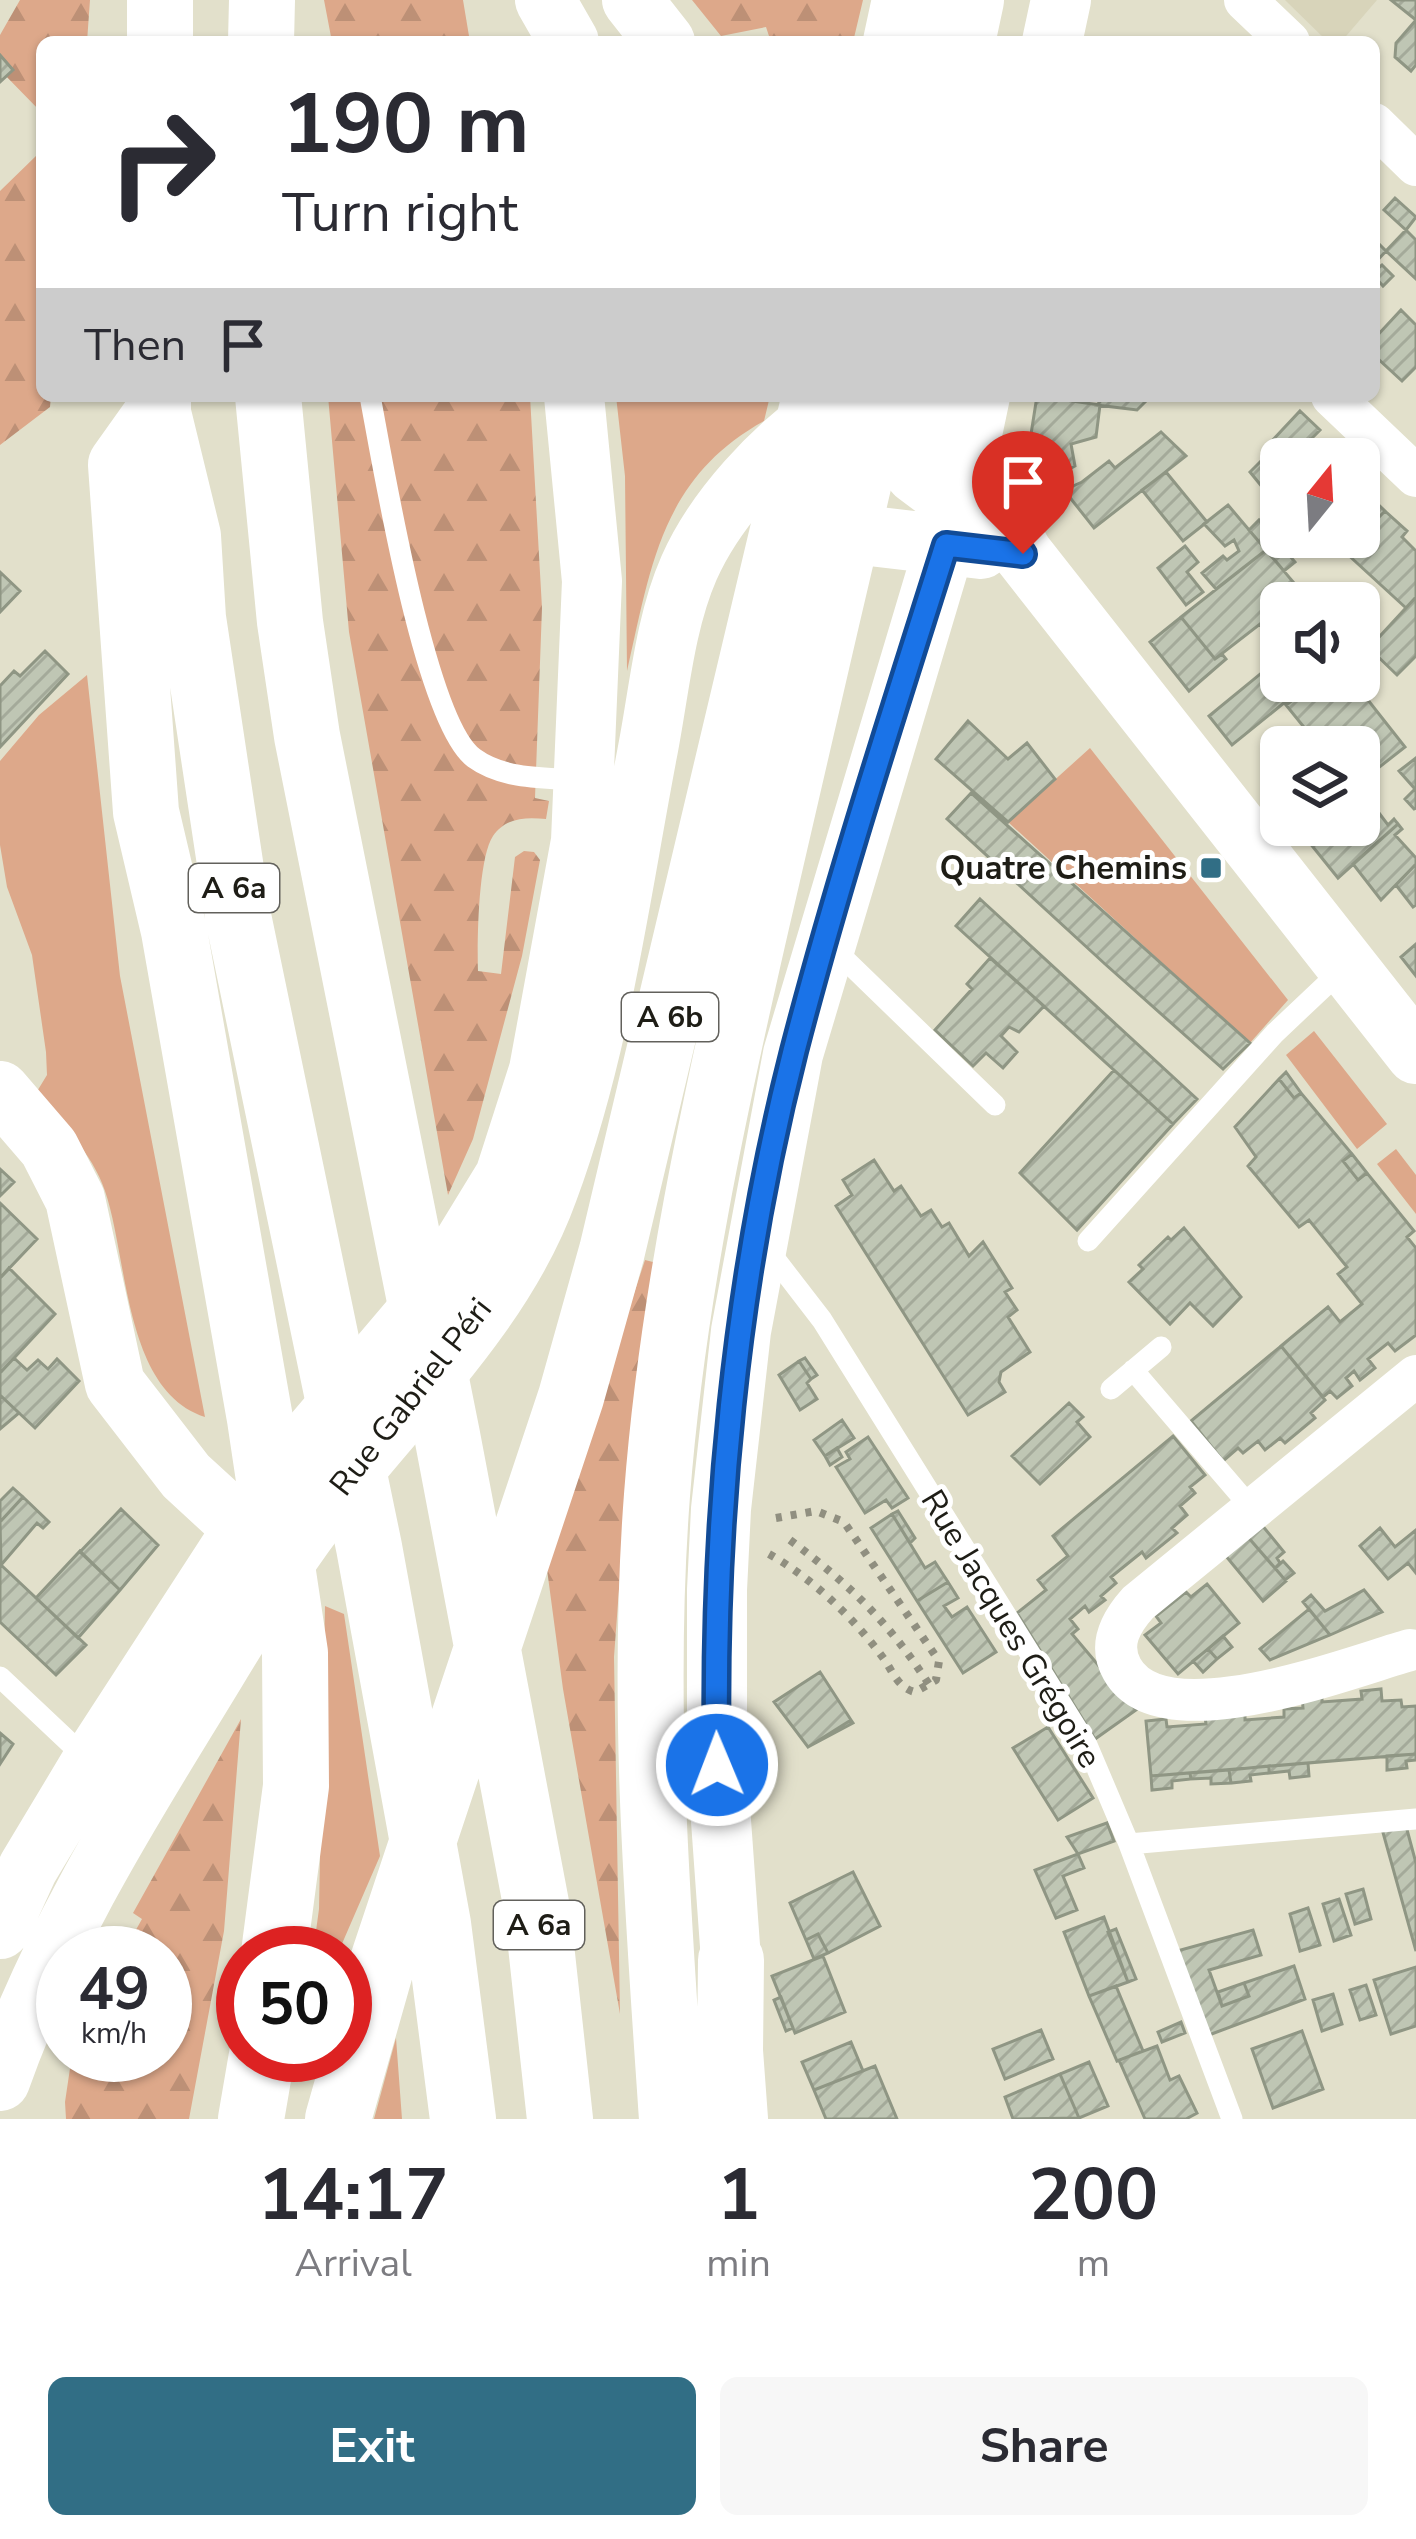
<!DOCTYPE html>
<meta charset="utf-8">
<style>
body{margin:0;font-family:"Nunito Sans",sans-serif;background:#f7f7f7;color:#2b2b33;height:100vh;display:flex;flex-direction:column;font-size:45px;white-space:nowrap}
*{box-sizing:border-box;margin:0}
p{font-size:39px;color:#7c7c81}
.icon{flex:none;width:66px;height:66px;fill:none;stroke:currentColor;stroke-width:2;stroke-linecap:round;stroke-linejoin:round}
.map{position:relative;height:2119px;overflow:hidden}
.panel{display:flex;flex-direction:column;background:#fff;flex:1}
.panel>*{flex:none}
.guide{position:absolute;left:36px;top:36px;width:1344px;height:366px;border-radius:18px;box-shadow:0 3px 9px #0004;background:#fff;color:#2b2b33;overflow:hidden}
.needle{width:78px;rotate:18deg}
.tools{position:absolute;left:1260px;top:438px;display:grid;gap:24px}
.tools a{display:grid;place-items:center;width:120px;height:120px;border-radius:18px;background:#fff;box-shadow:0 3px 9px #0004;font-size:60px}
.speed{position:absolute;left:36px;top:1926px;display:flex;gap:24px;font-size:60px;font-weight:700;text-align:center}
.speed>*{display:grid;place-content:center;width:156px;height:156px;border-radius:50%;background:#fff;box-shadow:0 3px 9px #0004;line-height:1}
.speed small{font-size:30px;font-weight:400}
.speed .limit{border:18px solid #d22;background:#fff;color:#111}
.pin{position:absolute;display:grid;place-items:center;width:102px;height:102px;color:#fff;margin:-123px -51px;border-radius:50% 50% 50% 0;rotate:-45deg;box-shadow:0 0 12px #0007}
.pin .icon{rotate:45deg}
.me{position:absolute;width:132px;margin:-66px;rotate:359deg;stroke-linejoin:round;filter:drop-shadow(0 0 9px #0008)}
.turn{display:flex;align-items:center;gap:42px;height:252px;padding:0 48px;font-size:54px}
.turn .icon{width:156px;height:156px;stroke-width:2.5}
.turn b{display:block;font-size:84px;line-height:102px}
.then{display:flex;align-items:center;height:114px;padding:0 48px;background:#0003;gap:24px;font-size:45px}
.eta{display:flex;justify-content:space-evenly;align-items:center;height:204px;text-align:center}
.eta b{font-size:72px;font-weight:700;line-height:84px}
.action{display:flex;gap:24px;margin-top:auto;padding:24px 48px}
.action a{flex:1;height:138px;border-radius:18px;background:#316e85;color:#fff;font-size:48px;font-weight:700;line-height:138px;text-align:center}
.action a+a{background:#f7f7f7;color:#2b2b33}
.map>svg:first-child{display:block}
</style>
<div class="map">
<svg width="1416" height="2119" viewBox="0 0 1416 2119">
<defs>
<pattern id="forest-firs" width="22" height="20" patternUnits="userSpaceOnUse" patternTransform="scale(3)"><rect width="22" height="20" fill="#dda88a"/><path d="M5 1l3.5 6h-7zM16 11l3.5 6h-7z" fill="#bd9076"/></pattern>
<pattern id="building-hatch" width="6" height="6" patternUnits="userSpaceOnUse" patternTransform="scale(3)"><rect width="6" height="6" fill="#bfc6b4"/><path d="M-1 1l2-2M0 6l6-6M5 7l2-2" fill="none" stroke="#a4aa9a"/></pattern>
</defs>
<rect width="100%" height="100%" fill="#e2e0cb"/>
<!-- built -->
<path fill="#d8d4ba" d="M 1285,0 L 1377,0 L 1341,42 L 1328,42 Z"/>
<!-- green -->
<path fill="#dda88a" d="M 616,396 L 770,396 L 764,421 C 661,478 651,567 627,671 L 625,476 Z
M 87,675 L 120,976 L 205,1417 C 124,1391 128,1258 105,1191 C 92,1152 61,1124 36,1093 L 47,1075 L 46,1052 L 32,955 L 7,887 L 0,845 L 0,761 L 39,715 Z
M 1090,748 L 1288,1000 L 1250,1043 L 1008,822 Z
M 1314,1031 L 1387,1124 L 1357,1149 L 1286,1055 Z
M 1396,1149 L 1416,1175 L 1416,1214 L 1377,1164 Z
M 325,1606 L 344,1614 L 380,1856 L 338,1953 L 313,1953 L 319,1909 Z
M 396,2038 L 402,2119 L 374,2119 Z"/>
<!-- forest -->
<path fill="url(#forest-firs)" d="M 20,0 L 90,0 L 87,42 L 42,42 L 42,113 L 0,70 L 0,35 Z
M 324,0 L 463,0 L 470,42 L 332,42 Z
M 692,0 L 863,0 L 853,42 L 771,42 L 766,27 L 721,36 Z
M 42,131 L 42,396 L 51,396 L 50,407 L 0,445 L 0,191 L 37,155 Z
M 328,396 L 530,396 L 542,608 L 535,798 L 549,801 L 546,819 C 527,817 506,817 493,836 C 478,858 477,943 478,971 L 501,974 L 515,857 L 524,851 L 534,852 L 540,860 L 522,956 L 473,1139 L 448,1195 L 349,632 Z
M 645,1260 L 661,1264 L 625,1508 L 614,1657 L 620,2014 L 563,1689 L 546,1562 Z
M 241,1719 L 224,1931 L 189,2119 L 66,2119 L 65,2102 L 72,2055 L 165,2055 L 165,1953 L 123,1953 L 142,1919 L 133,1913 Z"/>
<!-- building -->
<path fill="url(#building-hatch)" stroke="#8f9684" stroke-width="3" d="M 1391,0 L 1416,0 L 1416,65 L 1411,71 L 1395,57 L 1396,43 L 1416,20 Z
M 0,55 L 13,70 L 0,82 Z
M 1395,198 L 1416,217 L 1406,230 L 1384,210 Z
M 1406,230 L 1416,240 L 1416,279 L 1386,251 Z
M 1374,239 L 1386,251 L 1374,264 Z
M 1382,265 L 1393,276 L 1383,286 L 1374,276 L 1374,266 L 1377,269 Z
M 1401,310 L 1416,325 L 1416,367 L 1402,381 L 1374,355 L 1374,339 Z
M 1037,396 L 1100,405 L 1096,437 L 1071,444 L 1075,466 L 1041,484 L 1029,447 Z
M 1105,396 L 1151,396 L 1137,410 L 1097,405 Z
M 1300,411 L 1320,430 L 1291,459 L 1281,459 L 1281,469 L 1263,488 L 1250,472 L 1273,449 L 1269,444 Z
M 1161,432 L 1186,456 L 1094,528 L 1064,490 L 1082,482 L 1109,461 L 1115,468 Z
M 1310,439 L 1331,459 L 1291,459 Z
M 1166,472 L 1207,522 L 1183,541 L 1142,490 Z
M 1359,486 L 1385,511 L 1350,546 L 1341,537 L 1359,537 Z
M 1228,505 L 1266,550 L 1216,589 L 1202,573 L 1223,556 L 1227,560 L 1239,551 L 1234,540 L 1225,546 L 1204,524 Z
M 1385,511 L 1407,531 L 1402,537 L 1416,551 L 1416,597 L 1406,608 L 1345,552 Z
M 1259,520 L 1295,562 L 1284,571 L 1249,530 Z
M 1185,546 L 1198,562 L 1187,572 L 1203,592 L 1186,605 L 1158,568 Z
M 1266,550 L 1311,603 L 1281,603 L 1281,648 L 1260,624 L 1215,659 L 1181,617 Z
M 0,572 L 20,591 L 0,612 Z
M 1416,597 L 1416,656 L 1397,675 L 1369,648 Z
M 1181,617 L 1215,659 L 1222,654 L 1226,659 L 1189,691 L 1150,642 Z
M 45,651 L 68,674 L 0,747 L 0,686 L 14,671 L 20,676 Z
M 1281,657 L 1281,681 L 1311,681 L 1232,745 L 1209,716 Z
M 1319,681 L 1353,681 L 1405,747 L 1359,783 L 1359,747 L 1320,747 L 1286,705 Z
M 968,721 L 1008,759 L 1027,743 L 1055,779 L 1008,822 L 936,759 Z
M 1416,758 L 1416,808 L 1414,809 L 1405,799 L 1415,789 L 1399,771 Z
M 971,793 L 1250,1043 L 1223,1069 L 1105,964 L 947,819 Z
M 1367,797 L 1388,825 L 1394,819 L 1398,824 L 1338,878 L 1309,842 L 1331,825 L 1359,825 L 1359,803 Z
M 1398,824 L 1402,829 L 1395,835 L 1416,858 L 1416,864 L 1381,900 L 1353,864 Z
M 1416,864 L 1416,905 L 1413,907 L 1396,885 Z
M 980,899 L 1197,1099 L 1173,1124 L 956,926 Z
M 1416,944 L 1416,976 L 1401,957 Z
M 990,958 L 1044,1006 L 1019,1032 L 1009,1027 L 1001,1036 L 1017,1052 L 1003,1068 L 986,1053 L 973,1066 L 935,1030 L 972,989 L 967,984 Z
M 1114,1070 L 1173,1124 L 1077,1230 L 1020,1173 Z
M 1286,1072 L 1301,1093 L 1294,1098 L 1279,1079 Z
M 1279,1079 L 1294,1098 L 1301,1093 L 1352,1154 L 1343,1161 L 1358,1180 L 1367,1173 L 1414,1231 L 1407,1237 L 1416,1248 L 1416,1335 L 1395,1351 L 1388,1343 L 1368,1359 L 1375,1368 L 1360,1380 L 1354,1371 L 1346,1378 L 1352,1386 L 1337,1398 L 1330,1391 L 1323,1397 L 1281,1346 L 1328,1307 L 1340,1322 L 1362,1304 L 1338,1274 L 1347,1267 L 1309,1220 L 1299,1227 L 1248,1166 L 1256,1157 L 1235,1127 Z
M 1352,1154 L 1367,1173 L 1358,1180 L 1343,1161 Z
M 874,1160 L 894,1191 L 901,1186 L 921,1216 L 931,1210 L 942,1227 L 949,1223 L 969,1256 L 983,1242 L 1012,1288 L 1005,1292 L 1017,1310 L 1008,1317 L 1030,1352 L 1001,1372 L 999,1382 L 1005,1392 L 968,1415 L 836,1206 L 852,1195 L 843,1180 Z
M 0,1169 L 14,1182 L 0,1196 Z
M 0,1203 L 37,1239 L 0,1278 Z
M 1184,1228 L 1241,1297 L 1213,1326 L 1190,1303 L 1170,1324 L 1129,1282 L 1143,1269 L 1139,1265 L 1168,1237 L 1171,1240 Z
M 9,1268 L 55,1314 L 0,1373 L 0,1278 Z
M 1281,1346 L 1325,1400 L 1311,1413 L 1315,1418 L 1285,1443 L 1280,1438 L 1265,1450 L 1258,1441 L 1243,1453 L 1238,1448 L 1223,1461 L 1191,1421 Z
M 14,1358 L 27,1370 L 38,1360 L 48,1369 L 57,1359 L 79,1381 L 35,1428 L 0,1395 L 0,1373 Z
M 805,1358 L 817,1375 L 811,1379 L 799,1361 Z
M 799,1361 L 811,1379 L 807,1383 L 817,1399 L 800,1410 L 779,1375 Z
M 0,1395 L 19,1413 L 0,1429 Z
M 1069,1403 L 1083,1417 L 1077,1422 L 1090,1437 L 1040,1484 L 1012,1456 Z
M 842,1420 L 854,1438 L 825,1456 L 814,1440 Z
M 1173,1436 L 1205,1475 L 1190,1487 L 1195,1493 L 1180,1506 L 1187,1515 L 1172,1528 L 1177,1533 L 1146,1558 L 1142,1552 L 1111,1577 L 1116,1583 L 1101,1596 L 1105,1600 L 1089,1612 L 1085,1606 L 1070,1619 L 1078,1629 L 1072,1634 L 1136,1710 L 1095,1739 L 1017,1613 L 1046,1590 L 1038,1580 L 1068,1556 L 1053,1536 Z
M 868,1437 L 908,1498 L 892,1508 L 886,1500 L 865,1513 L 836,1467 L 850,1459 L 846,1452 Z
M 837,1448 L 842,1457 L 830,1465 L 825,1456 Z
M 13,1488 L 23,1497 L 0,1522 L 0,1501 Z
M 23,1497 L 49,1522 L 43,1528 L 37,1523 L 1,1565 L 0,1522 Z
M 121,1509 L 158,1545 L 120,1590 L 80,1552 Z
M 898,1511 L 915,1538 L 910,1543 L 892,1514 Z
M 892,1514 L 925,1568 L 935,1562 L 948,1582 L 917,1601 L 871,1528 Z
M 1261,1524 L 1284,1552 L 1277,1558 L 1280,1563 L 1275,1568 L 1247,1536 Z
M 1380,1528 L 1395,1547 L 1416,1530 L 1416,1573 L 1408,1563 L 1388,1579 L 1360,1546 Z
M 1247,1536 L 1286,1581 L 1263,1601 L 1225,1555 Z
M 80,1551 L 120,1590 L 78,1638 L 36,1598 Z
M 1283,1561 L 1294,1573 L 1285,1580 L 1275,1568 Z
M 0,1564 L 86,1645 L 56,1675 L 0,1622 Z
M 948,1582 L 958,1598 L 944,1606 L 952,1617 L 967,1607 L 996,1652 L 963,1673 L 917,1601 Z
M 1207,1584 L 1239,1623 L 1178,1674 L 1145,1635 L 1161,1623 L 1156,1616 L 1186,1592 L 1191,1597 Z
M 1364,1590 L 1382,1612 L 1330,1635 L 1303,1602 L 1311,1595 L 1325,1611 Z
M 1309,1609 L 1330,1635 L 1270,1660 L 1260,1649 Z
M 1223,1636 L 1232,1647 L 1217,1659 L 1208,1649 Z
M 1208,1649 L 1217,1659 L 1203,1672 L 1193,1661 Z
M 820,1672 L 851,1720 L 808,1747 L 774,1702 Z
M 1381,1689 L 1382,1701 L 1401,1700 L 1402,1707 L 1416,1706 L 1416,1754 L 1151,1776 L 1146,1721 L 1166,1719 L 1167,1727 L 1206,1724 L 1205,1717 L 1245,1713 L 1245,1720 L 1284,1717 L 1284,1709 L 1303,1708 L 1302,1696 L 1322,1694 L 1322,1702 L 1362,1699 L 1361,1691 Z
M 851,1720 L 853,1723 L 808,1747 Z
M 1048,1727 L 1093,1798 L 1058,1820 L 1013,1748 Z
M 0,1733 L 13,1744 L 0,1764 Z
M 1416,1754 L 1416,1760 L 1406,1761 L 1407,1768 L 1387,1770 L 1387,1756 Z
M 1308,1763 L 1309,1776 L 1290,1778 L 1289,1771 L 1269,1773 L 1269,1766 Z
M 1269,1766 L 1269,1773 L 1250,1775 L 1251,1781 L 1231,1783 L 1229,1770 Z
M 1229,1770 L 1231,1783 L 1211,1784 L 1211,1778 L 1191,1779 L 1190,1773 Z
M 1190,1773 L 1191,1779 L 1172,1781 L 1172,1788 L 1152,1790 L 1151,1776 Z
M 1107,1823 L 1114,1841 L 1078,1854 L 1067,1837 Z
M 1406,1826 L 1416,1863 L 1416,1951 L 1382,1829 Z
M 1078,1854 L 1084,1868 L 1063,1876 L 1077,1910 L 1056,1918 L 1035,1870 Z
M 853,1872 L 880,1926 L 828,1953 L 818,1934 L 806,1940 L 790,1903 Z
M 1363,1889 L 1371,1919 L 1355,1924 L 1346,1894 Z
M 1339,1899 L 1351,1935 L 1334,1941 L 1323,1904 Z
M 1308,1908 L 1320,1945 L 1300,1951 L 1290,1914 Z
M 1104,1917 L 1128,1982 L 1089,1996 L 1064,1932 Z
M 1116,1929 L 1136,1979 L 1128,1982 L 1108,1932 Z
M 1253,1930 L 1261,1955 L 1209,1970 L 1222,2006 L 1249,1996 L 1244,1983 L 1294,1966 L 1305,1999 L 1209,2035 L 1177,1951 Z
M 818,1934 L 828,1953 L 814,1959 L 806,1940 Z
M 823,1956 L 845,2012 L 795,2033 L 772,1976 Z
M 1416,1967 L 1416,2026 L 1391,2034 L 1374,1980 Z
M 1244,1983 L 1249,1996 L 1222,2006 L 1218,1992 Z
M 1366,1985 L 1376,2015 L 1360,2020 L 1350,1990 Z
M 1116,1986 L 1143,2051 L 1117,2061 L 1089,1996 Z
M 1333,1994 L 1342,2024 L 1322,2031 L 1313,2000 Z
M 781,1997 L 793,2028 L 786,2031 L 774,2000 Z
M 1181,2022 L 1185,2033 L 1162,2042 L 1158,2032 Z
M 1041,2030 L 1053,2059 L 1005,2079 L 993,2049 Z
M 1302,2031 L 1323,2089 L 1273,2108 L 1252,2049 Z
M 851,2042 L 863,2071 L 814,2090 L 802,2062 Z
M 1157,2046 L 1170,2080 L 1179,2076 L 1197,2113 L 1186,2119 L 1145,2119 L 1119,2060 Z
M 1089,2062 L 1108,2106 L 1079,2118 L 1060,2074 Z
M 875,2066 L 897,2119 L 826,2119 L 814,2090 Z
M 1060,2074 L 1079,2118 L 1013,2119 L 1005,2097 Z"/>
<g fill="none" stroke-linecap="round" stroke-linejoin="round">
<!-- path -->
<path stroke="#908f80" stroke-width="8" stroke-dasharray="6 9" stroke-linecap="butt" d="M 790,1540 C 850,1585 889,1622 930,1686
M 769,1554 C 813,1579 854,1618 884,1659 C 893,1672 898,1688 915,1692 L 936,1680 L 939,1661 L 844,1522 L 816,1511 L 770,1519"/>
<!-- lane -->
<path stroke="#fff" stroke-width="21" d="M 370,396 C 383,464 425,722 474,758 C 504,780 547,778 582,780
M 831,946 L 995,1105
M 1088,1241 L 1275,1033 L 1346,966
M 765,1246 L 822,1320 L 1087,1745 L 1129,1844 L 1232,2119
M 1133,1370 L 1254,1511
M 1111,1389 L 1161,1347
M 0,1677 L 87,1759
M 1129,1844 L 1416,1819"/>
<!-- street -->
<path stroke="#fff" stroke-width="42" d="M 1245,0 L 1289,42
M 1374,124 L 1416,165
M 1332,396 L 1416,476
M 1410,1650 C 1349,1667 1162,1741 1122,1669 C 1108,1644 1121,1622 1138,1603 L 1416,1376"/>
<!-- secondary -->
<path stroke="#fff" stroke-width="60" d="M 545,0 L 569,42
M 632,0 L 665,42
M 1052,42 L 1061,0
M 847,396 L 916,474 L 984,525
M 926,396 L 970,461 L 1023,554 L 1416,1054
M 802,528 L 981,549
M 0,1091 L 49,1148 L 75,1199 L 115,1384 L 186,1476 L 273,1556
M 0,1929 L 28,1868 L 91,1763 L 276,1478 L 434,1292 L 505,1176 L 539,1070 L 581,841 L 592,581 L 574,396
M 731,1960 L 717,1765 L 717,1590 L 721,1509 L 741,1331 L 793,1054 L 957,505 L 980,396
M 0,2081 C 47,1948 119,1829 193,1709 C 233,1644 271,1578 317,1517 C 396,1412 503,1317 548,1191 C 600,1050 619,901 647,754 C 659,694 664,625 689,568 C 716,507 771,450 825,410"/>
<!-- highway -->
<path stroke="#fff" stroke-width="66" d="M 160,0 L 160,42
M 261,42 L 262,0
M 896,42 L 905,0
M 962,42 L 971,0
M 158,396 L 158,413 L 188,536 L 193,618 L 238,916 L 369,1547 L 438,1924 L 463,2119
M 268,396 L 290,622 L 307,736 L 447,1435 L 537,1909 L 560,2119
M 158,413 L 121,465 L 146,812 L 174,931 L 260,1419 L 295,1653 L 296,1786 L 274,1953
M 731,1960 L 730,2051 L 735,2119
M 251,2119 L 262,2055
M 338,2119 L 382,1964 L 571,1397 L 612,1251 L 815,396
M 672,2119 C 658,1911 641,1704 657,1495 C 672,1299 714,1107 758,916 C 798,743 838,569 879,396"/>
</g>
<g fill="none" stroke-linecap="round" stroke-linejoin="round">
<defs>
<path id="route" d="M 717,1765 C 712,1527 735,1282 794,1051 C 838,881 893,713 946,545 L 1023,554"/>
</defs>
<!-- route casing -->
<use href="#route" stroke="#114b97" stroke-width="30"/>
<!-- route -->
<use href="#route" stroke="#1a73e8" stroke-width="21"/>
</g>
<!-- markers -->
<rect fill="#316e85" stroke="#fff" stroke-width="4.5" x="1199" y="856" width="24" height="24" rx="6"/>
<g text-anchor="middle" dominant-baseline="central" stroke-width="10" stroke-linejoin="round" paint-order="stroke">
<!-- shield labels -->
<g fill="#fff" stroke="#62615c" stroke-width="3">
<rect x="189" y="864" width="90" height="48" rx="9"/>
<rect x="622" y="993" width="96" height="48" rx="9"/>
<rect x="494" y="1901" width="90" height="48" rx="9"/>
</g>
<g font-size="30" font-weight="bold" fill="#1e1d16">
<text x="234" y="888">A 6a</text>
<text x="670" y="1017">A 6b</text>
<text x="539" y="1925">A 6a</text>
</g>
<!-- poi labels -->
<g font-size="33" font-weight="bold" fill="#1e1d16" stroke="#fff" text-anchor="end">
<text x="1187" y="868">Quatre Chemins</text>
</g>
<!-- street labels -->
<g font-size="33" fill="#1e1d16" stroke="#fff">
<text transform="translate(411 1397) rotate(-52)">Rue Gabriel Péri</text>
<text transform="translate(1011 1629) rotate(59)">Rue Jacques Grégoire</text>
</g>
</g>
</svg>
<div class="tools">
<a><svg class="needle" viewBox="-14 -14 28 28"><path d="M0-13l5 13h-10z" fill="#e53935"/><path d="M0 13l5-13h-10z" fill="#7c7c81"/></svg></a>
<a><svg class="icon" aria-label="sound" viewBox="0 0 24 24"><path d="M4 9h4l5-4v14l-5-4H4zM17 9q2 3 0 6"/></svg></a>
<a><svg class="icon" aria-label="layers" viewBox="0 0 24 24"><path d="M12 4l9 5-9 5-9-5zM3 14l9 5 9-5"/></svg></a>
</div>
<div class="speed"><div>49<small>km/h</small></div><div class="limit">50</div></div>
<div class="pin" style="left:1023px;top:554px;background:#d93025"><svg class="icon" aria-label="arrive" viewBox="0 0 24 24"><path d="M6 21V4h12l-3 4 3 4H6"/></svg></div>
<svg class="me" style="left:717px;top:1765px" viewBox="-20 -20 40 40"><circle r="17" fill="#1a73e8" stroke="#fff" stroke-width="3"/><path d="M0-11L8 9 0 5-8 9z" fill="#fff"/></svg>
<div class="guide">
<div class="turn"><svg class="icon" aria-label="right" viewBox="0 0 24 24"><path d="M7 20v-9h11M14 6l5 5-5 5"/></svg><div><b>190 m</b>Turn right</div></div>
<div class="then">Then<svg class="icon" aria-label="arrive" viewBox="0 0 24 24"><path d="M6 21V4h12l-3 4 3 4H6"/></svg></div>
</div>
</div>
<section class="panel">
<div class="eta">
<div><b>14:17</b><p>Arrival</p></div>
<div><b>1</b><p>min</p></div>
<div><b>200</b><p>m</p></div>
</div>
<div class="action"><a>Exit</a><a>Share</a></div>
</section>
